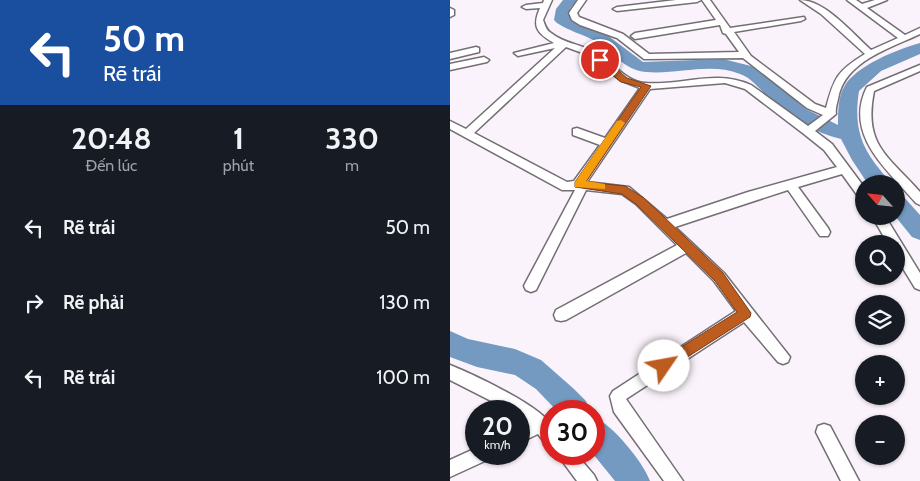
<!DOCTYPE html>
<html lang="vi">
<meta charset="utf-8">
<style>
body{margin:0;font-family:Cabin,sans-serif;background:#242831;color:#f1f3f6;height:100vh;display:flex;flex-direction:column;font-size:19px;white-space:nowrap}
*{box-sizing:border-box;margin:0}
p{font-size:16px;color:#9ea1a6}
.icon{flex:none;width:28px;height:28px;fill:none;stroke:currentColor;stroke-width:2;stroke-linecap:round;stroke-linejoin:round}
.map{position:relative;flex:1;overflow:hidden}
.panel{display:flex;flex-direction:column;background:#171b24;width:450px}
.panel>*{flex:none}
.top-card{background:#1a4fa0;color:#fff;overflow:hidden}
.needle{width:32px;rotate:297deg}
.tools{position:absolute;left:405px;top:175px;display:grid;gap:10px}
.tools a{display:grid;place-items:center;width:50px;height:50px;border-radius:50%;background:#171b24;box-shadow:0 1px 4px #0004;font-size:25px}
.speed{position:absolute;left:15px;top:400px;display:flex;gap:10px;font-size:25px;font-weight:700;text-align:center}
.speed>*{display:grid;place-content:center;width:65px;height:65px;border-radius:50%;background:#171b24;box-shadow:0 1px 4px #0004;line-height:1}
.speed small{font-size:12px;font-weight:400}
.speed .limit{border:8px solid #d22;background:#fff;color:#111}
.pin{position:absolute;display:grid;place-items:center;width:42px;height:42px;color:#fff;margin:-21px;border:2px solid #fff;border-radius:50%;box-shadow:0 1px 5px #0007}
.me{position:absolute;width:55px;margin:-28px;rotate:57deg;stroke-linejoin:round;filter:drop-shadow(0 0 4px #0008)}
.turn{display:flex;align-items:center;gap:18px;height:105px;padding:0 20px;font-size:22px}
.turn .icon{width:65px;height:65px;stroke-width:2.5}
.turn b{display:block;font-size:35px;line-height:42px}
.eta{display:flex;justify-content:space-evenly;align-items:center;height:85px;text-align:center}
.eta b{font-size:30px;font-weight:800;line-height:35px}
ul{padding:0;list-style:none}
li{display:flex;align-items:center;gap:15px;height:75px;padding:0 20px}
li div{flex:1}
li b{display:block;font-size:19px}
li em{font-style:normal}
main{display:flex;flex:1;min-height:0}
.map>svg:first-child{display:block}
</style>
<main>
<section class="panel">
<div class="top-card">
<div class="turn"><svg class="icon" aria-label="left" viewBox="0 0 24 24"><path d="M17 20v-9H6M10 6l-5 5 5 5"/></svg><div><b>50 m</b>Rẽ trái</div></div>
</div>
<div class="eta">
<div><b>20:48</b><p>Đến lúc</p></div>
<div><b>1</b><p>phút</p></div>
<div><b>330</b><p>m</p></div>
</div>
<ul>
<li><svg class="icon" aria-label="left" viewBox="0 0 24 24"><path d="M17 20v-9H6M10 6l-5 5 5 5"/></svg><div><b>Rẽ trái</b></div><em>50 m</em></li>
<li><svg class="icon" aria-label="right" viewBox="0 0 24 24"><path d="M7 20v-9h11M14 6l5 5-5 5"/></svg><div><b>Rẽ phải</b></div><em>130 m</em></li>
<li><svg class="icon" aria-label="left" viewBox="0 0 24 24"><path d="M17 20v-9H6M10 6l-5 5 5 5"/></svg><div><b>Rẽ trái</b></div><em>100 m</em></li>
</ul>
</section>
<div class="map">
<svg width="470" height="481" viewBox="0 0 470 481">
<rect width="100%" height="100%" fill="#fbf3fb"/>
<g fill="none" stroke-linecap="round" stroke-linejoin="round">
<!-- river -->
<path fill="#749ac1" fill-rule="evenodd" d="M 113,0 L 127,0 L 120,9 L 120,18 L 157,35 L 193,62 L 273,59 L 305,67 L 356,109 L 388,125 C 388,113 388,97 394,87 C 405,66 448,49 470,43 L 470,54 L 431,71 L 409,91 C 405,117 407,139 424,162 C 429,169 436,176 440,184 L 418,184 L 402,160 L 391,139 C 364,133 340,117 319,98 C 310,90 302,78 290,74 C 260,62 227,75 196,72 C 173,70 163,51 145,41 C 132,34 119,31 107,23 L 104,20 L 106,9 Z
M 446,194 L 453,196 L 470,215 L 470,240 L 462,237 L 445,216 Z
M 0,331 L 18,339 L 65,349 L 91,360 L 124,389 L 136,401 L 140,411 L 107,411 L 86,389 L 65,375 L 27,367 L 0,357 Z
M 144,417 C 163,425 193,462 200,481 L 165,481 L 143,454 Z"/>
<defs>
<path id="minor" d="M 94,0 L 102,0 L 93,20 C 95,25 96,30 101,33 C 113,43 129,44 143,51 C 161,59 173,81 195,83 C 232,86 265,69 301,85 L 358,126 L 373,115 L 357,108 L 293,58 L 194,59 L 167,38 L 130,25 L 122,20 L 119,13 L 128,0 L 136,0 L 127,13 L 129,17 L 173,34 L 199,54 L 289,52 L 276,34 L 273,33 L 270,25 L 185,39 L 181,36 L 185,33 L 266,20 L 252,0 L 260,0 L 280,28 L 354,17 L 355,19 L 351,21 L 284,32 L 301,56 L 365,104 L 376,108 C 384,78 387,71 415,54 L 371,14 L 350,0 C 375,0 403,34 421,50 L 448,38 L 397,0 L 406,0 L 412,4 L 425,0 L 437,0 L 417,8 L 455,35 L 470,28 L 470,34 C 441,48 394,61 388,99 C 387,104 385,109 386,114 L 365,131 L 382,144 L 414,187 L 414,200 L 410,199 L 392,174 L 348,187 L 378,228 L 380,232 L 378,236 L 370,236 L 338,190 L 225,227 L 274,273 L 340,357 L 338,362 L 333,364 L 328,362 L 294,322 L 176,399 L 233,481 L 214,481 L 164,412 L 160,396 L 163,391 L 286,311 L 264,281 L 236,253 L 116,320 L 111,321 L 106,320 L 104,315 L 106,310 L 227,245 L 186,204 L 172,194 L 136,190 L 86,290 L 81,292 L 76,290 L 74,286 L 76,282 L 125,190 L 112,190 L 0,129 L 0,121 L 16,129 L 105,48 L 68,56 L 64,53 L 104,43 C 86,33 82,26 90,8 L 76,9 L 72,7 L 76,5 L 93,3 ZM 116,47 L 138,55 L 170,80 L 190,88 L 155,138 L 127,128 L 123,129 L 123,135 L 150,145 L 124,181 L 117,182 L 24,133 ZM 275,83 L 295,89 L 354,134 L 374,150 L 387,167 L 298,192 L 217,219 L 179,187 L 137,182 L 200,89 Z
M 226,0 L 251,0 L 247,2 L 167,11 L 163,9 L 167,7 Z
M 0,8 L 4,10 L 4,15 L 0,17 Z
M 26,47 L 29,48 L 29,52 L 0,59 L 0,53 Z
M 34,57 L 39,60 L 37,62 L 0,70 L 0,64 Z
M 470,65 L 470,71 L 424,91 C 413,145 438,156 470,192 L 470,205 L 466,203 C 438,170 393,135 417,87 Z
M 422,216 L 435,216 L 470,273 L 470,290 L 465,288 L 446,257 L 446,244 L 438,244 Z
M 0,365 C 20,373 94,407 101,426 C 103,431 101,440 101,445 L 95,443 L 88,434 L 69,443 L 69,427 L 76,423 L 69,417 L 69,411 L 61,411 L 0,380 Z
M 374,424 L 380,426 L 409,481 L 391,481 L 366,432 L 368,426 Z
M 26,448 L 26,454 L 39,454 L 37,460 L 0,477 L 0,460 Z
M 107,454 L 126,454 L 144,475 L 147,481 L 127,481 Z"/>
</defs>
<!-- minor casing -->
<use href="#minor" stroke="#756e75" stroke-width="3"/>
<!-- minor -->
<use href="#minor" fill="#fff" fill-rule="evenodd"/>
</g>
<!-- route -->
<path fill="#bd5c1f" stroke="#7b3c14" d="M 148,58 L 153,58 L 177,78 L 201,86 L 136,182 L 175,186 L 194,198 L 273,273 L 301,313 L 300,317 L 214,372 L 209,370 L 207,366 L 209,361 L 287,312 L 265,281 L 186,204 L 172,194 L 125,187 L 125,182 L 191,87 L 171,82 L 148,62 Z"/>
<!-- slow -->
<path fill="#f59e0b" d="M 171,120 L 175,123 L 136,181 L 155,184 L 155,189 L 125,187 L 125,182 L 167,121 Z"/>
</svg>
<div class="tools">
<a><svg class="needle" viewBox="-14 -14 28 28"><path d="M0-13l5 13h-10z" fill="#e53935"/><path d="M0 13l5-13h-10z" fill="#9ea1a6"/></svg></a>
<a><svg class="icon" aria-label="search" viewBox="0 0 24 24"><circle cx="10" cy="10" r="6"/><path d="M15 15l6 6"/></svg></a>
<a><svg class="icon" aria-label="layers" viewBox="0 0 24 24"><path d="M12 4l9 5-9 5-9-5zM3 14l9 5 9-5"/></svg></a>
<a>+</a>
<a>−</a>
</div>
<div class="speed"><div>20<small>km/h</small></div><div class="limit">30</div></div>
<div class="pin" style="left:150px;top:60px;background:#d93025"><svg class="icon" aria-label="arrive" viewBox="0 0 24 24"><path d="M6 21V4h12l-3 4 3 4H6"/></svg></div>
<svg class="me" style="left:214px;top:366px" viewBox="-20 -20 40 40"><circle r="19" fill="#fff"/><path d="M0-13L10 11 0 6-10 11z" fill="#bd5c1f"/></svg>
</div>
</main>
